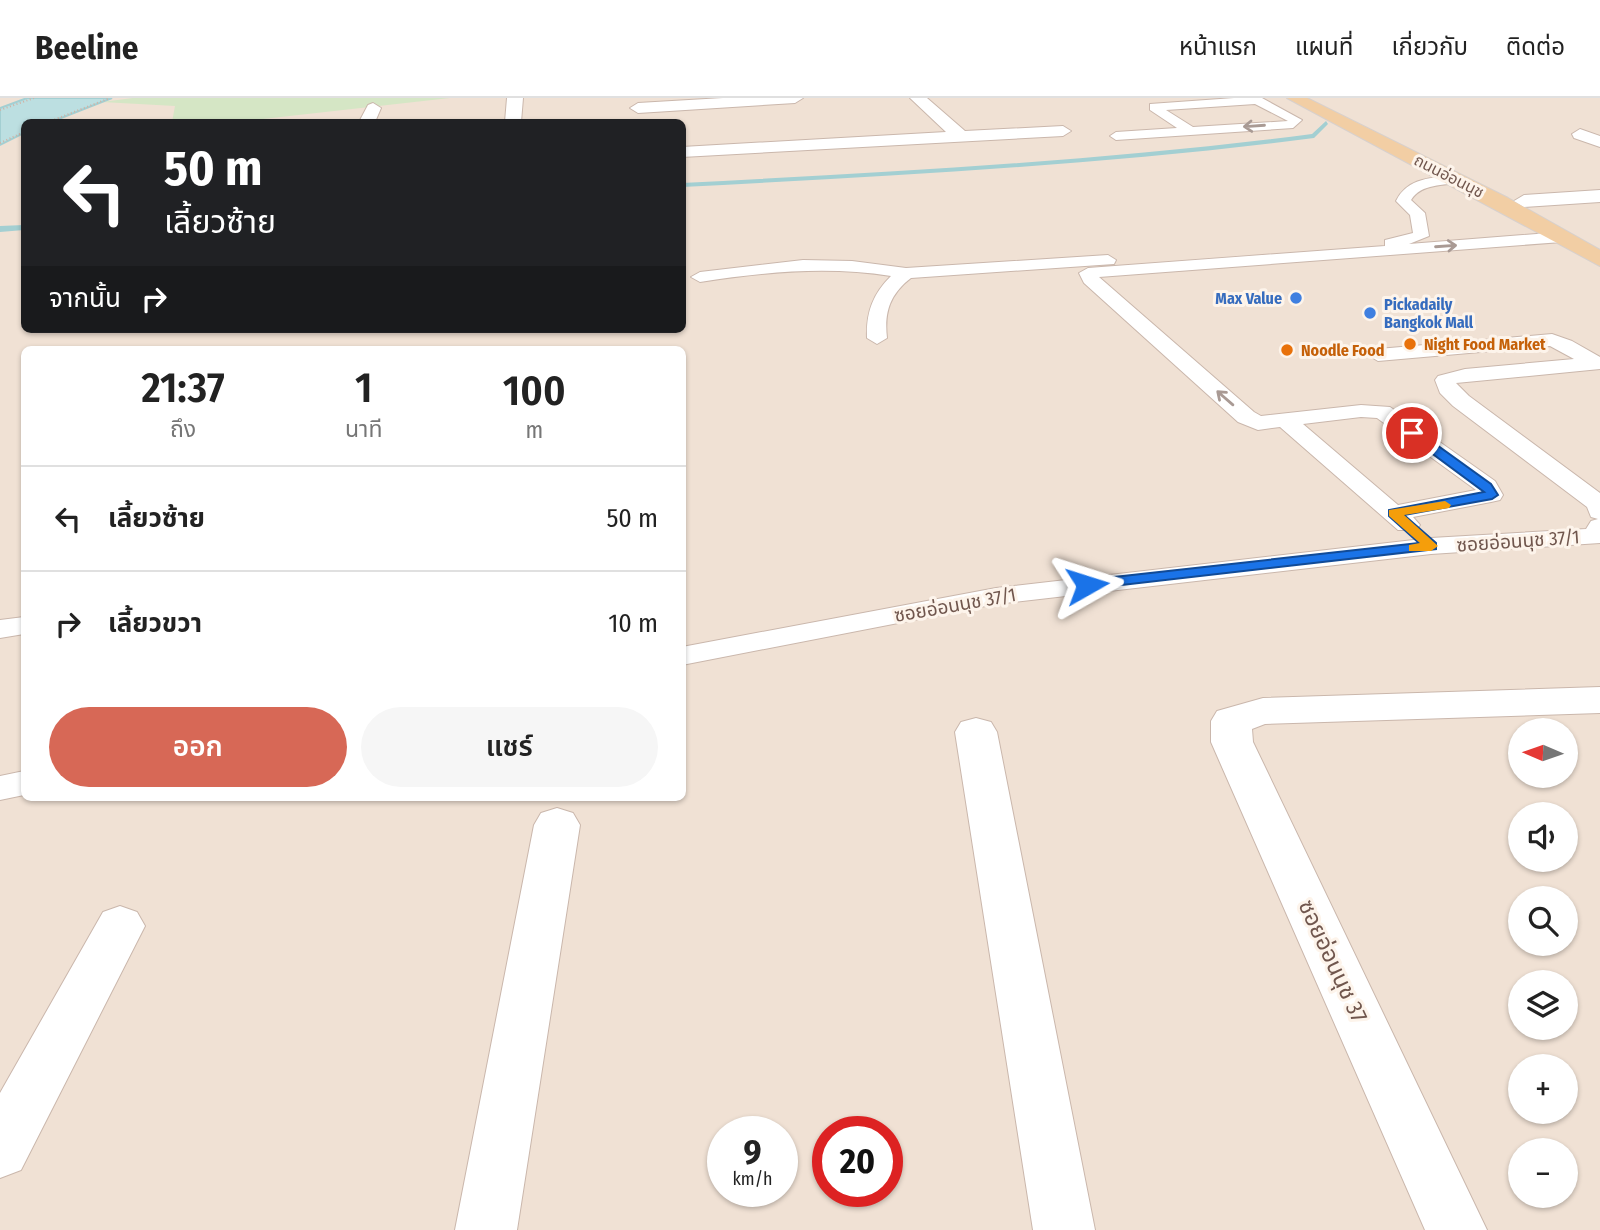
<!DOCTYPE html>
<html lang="th">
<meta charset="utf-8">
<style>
body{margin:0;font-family:"Fira Sans Condensed","Noto Sans Thai",sans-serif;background:#f6f6f6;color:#222;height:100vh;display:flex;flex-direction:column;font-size:26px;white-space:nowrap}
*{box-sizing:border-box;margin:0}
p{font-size:23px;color:#767676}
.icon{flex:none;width:38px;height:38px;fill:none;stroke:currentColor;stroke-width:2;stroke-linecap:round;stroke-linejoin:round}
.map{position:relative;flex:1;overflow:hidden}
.sheet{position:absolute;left:21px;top:248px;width:665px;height:455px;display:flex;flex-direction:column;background:#fff;border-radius:10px;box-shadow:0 2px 5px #0004}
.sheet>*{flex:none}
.banner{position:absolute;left:21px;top:21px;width:665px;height:214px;border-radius:10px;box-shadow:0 2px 5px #0004;background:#202124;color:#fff;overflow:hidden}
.needle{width:46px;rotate:272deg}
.buttons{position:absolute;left:1508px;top:620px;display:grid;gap:14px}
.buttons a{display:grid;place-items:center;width:70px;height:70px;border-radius:50%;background:#fff;box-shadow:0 2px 5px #0004;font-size:35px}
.speed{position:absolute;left:707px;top:1018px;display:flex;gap:14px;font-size:35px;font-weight:700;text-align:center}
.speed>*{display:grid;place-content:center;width:91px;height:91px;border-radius:50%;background:#fff;box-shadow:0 2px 5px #0004;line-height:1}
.speed small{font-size:18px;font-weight:400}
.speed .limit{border:10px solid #d22;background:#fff;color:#111}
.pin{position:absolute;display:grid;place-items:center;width:60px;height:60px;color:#fff;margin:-30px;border:4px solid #fff;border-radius:50%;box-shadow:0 2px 7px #0007}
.me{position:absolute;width:77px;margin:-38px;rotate:84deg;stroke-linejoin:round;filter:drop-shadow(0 0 5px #0008)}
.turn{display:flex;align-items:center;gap:24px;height:147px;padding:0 28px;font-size:32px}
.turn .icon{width:91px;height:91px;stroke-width:2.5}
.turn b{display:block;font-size:49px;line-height:60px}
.then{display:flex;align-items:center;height:66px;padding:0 28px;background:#0003;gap:14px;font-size:26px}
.eta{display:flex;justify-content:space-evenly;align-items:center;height:119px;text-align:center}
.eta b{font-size:42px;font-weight:600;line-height:49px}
.primary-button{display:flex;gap:14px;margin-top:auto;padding:14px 28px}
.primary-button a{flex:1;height:80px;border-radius:42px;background:#d76856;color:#fff;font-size:28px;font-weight:600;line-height:80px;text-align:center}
.primary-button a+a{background:#f6f6f6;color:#222}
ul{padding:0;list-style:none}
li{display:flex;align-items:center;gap:21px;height:105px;padding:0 28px;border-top:2px solid #e0e0e0}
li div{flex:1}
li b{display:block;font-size:26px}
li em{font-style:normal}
header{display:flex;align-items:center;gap:42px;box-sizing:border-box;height:98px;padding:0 35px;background:#fff;border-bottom:2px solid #e0e0e0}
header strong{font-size:33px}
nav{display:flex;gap:38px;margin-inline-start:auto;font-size:24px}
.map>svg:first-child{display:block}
</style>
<header>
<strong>Beeline</strong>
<nav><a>หน้าแรก</a><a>แผนที่</a><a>เกี่ยวกับ</a><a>ติดต่อ</a></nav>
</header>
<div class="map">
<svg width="1600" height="1132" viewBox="0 0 1600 1132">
<rect width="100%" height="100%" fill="#faf0e5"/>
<!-- residential -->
<path fill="#f0e1d4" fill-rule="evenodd" d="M 0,0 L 1600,0 L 1600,1132 L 0,1132 ZM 24,24 L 682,24 L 682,231 L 24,231 ZM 24,252 L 682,252 L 682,700 L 24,700 ZM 1521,632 L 1566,632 L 1566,677 L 1521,677 ZM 1521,716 L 1566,716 L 1566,761 L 1521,761 ZM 1521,800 L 1566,800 L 1566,845 L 1521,845 ZM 1521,884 L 1566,884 L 1566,929 L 1521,929 ZM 1521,968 L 1566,968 L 1566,1013 L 1521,1013 ZM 723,1034 L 782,1034 L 782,1094 L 723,1094 ZM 828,1034 L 887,1034 L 887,1094 L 828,1094 ZM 1521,1052 L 1566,1052 L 1566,1097 L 1521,1097 Z"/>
<!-- green -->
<path fill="#d5e6c5" d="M 133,0 L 450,0 L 235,24 L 172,24 L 175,8 L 102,4 Z"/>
<!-- water -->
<path fill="#bcdfe1" stroke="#a3cfd2" stroke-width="2" d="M 27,0 L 112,0 L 51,24 L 24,24 L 24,35 L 0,47 L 0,10 Z"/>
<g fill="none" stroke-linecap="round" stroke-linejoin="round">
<!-- stream -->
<path fill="#a3cfd2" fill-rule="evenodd" d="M 1326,23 L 1328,26 L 1314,40 C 1104,67 894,78 682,89 L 682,85 C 893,74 1103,63 1312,36 Z
M 24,127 L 24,132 L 0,134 L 0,128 Z"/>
<defs>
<path id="service" d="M 1234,0 L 1262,0 L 1302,22 L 1293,30 L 1116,42 L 1110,38 L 1116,34 L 1177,30 L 1150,12 L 1150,6 ZM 1255,6 L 1288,23 L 1193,29 L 1166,12 Z
M 1456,77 L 1461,78 L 1461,84 C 1443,88 1422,85 1411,102 L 1425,115 L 1429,138 L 1409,146 L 1562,134 L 1570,139 L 1562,144 L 1099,179 L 1254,314 L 1261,318 L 1361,307 L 1390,309 L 1495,383 L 1503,397 L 1500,402 L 1491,404 L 1413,419 L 1420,427 L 1416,432 L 1398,432 L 1280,329 L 1258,332 L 1238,324 L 1084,185 L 1079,175 L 1088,170 L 1385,148 L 1385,142 L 1413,135 L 1410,117 L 1396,103 C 1408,79 1432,80 1456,77 ZM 1361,319 L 1377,320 L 1476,392 L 1398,407 L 1303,326 Z
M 1108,157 L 1116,162 L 1114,166 L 911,180 C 890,196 884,214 887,240 L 877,246 L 867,240 C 866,214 873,196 891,178 C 827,168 764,174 700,184 L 691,179 L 700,174 L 803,162 L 852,163 L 906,170 Z
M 1552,236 L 1572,243 L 1600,259 L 1600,271 L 1456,285 L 1469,298 L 1600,395 L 1600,445 L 1431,456 L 996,506 L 682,567 L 682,549 L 996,490 L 1431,440 L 1586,431 L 1591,423 L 1598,421 L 1591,419 L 1587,409 L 1453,308 L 1440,295 L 1435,282 L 1438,278 L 1465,271 L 1574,261 L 1550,248 L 1378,263 L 1368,257 L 1378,251 Z
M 24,519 L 24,536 L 0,540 L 0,522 Z
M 24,673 L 24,697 L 0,702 L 0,678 Z"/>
<path id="minor" d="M 507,0 L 523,0 L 521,24 L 505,24 Z
M 723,0 L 803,0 L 795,5 L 638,15 L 630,10 L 638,5 Z
M 910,0 L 927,0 L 965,33 L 1063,28 L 1071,33 L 1063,38 L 682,59 L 682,49 L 946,34 Z
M 373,5 L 381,10 L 375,24 L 359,24 L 368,7 Z
M 1580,31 L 1600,38 L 1600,49 L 1574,40 L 1572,36 Z
M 1600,92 L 1600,104 L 1524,109 L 1514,103 L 1524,97 Z
M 1600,589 L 1600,615 L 1265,626 L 1252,631 L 1253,644 L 1487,1132 L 1425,1132 L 1211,644 L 1211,623 L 1217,613 L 1263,600 Z
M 976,620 L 991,624 L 997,634 L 1095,1132 L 1033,1132 L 955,634 L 961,624 Z
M 557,710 L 573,715 L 580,727 L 517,1132 L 455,1132 L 534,727 L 541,715 Z
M 120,808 L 137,814 L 145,828 L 21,1072 L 0,1080 L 0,995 L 103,814 Z"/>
<path id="primary" d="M 1287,0 L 1307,0 L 1508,100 L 1600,152 L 1600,168 Z"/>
</defs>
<!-- service casing -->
<use href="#service" stroke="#cab7ac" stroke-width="2"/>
<!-- minor casing -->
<use href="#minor" stroke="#cab7ac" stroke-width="2"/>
<!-- primary casing -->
<use href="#primary" stroke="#d7d0cd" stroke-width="2"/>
<!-- path -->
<path stroke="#d1b1a3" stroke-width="2" stroke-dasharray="1 2.5" stroke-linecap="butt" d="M 0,12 L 34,0
M 48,24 L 110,0
M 0,45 L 24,34"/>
<!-- service -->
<use href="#service" fill="#fff" fill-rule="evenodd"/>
<!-- minor -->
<use href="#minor" fill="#fff" fill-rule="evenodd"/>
<!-- primary -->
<use href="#primary" fill="#f2cea4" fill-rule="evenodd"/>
</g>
<!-- one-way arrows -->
<defs><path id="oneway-shaft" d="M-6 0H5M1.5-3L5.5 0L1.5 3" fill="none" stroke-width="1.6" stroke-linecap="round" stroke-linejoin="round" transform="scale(1.75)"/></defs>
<g stroke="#a99a94">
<use href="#oneway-shaft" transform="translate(1254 28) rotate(176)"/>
<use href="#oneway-shaft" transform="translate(1446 148) rotate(-4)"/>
<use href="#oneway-shaft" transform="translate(1225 300) rotate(-139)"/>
</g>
<!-- route -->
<path fill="#1a73e8" stroke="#114b97" stroke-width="2" d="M 1407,332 L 1416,332 L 1491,386 L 1498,397 L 1492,401 L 1404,417 L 1436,445 L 1436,451 L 1087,491 L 1080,487 L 1087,482 L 1419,445 L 1389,418 L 1389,412 L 1484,394 L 1407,337 Z"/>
<!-- slow -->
<path fill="#f59e0b" d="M 1445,403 L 1451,407 L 1449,410 L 1404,417 L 1438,448 L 1431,453 L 1409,453 L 1409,447 L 1420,445 L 1389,418 L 1389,412 Z"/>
<!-- markers -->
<g fill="#3f7fe0" stroke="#fdf4eb" stroke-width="2.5">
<circle cx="1296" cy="200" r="7"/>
<circle cx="1370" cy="215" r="7"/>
</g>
<g fill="#e8710a" stroke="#fdf4eb" stroke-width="2.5">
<circle cx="1410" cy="246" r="7"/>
<circle cx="1287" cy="252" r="7"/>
</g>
<g text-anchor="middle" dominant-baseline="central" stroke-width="6" stroke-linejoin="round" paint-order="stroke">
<!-- far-street labels -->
<g font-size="16" fill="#70564d" stroke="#fdf4eb">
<text transform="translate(1449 78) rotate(27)">ถนนอ่อนนุช</text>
</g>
<!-- far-shop labels -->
<g font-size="16" font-weight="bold" fill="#366cbe" stroke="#fdf4eb" text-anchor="end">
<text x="1282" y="200">Max Value</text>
<text x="1384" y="206" text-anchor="start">Pickadaily<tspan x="1384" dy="18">Bangkok Mall</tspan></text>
</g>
<!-- far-food labels -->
<g font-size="16" font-weight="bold" fill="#c56008" stroke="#fdf4eb" text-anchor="start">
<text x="1424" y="246">Night Food Market</text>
<text x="1301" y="252">Noodle Food</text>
</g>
<!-- street labels -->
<g font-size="19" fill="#70564d" stroke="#fdf4eb">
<text transform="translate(1518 443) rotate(-4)">ซอยอ่อนนุช 37/1</text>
<text transform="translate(955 507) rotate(-10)">ซอยอ่อนนุช 37/1</text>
</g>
<!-- near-street labels -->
<g font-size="23" fill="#70564d" stroke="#fdf4eb">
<text transform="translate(1333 863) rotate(65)">ซอยอ่อนนุช 37</text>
</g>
</g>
</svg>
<div class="buttons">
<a><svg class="needle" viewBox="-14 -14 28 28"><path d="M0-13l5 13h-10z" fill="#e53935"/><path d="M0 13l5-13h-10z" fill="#767676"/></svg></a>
<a><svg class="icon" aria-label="sound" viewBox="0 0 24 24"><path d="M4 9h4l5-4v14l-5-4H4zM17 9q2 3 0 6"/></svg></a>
<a><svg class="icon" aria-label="search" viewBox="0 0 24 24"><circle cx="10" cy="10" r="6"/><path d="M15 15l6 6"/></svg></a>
<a><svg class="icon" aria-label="layers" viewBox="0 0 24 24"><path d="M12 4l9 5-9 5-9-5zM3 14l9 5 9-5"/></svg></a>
<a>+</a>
<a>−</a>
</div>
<div class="speed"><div>9<small>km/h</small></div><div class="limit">20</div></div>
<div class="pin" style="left:1412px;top:335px;background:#d93025"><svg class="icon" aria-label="arrive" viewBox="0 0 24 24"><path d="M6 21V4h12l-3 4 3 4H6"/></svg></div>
<svg class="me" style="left:1087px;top:487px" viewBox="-20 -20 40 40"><path d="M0-17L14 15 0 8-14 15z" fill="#1a73e8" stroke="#fff" stroke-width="4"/></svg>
<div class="banner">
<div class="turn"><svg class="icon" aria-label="left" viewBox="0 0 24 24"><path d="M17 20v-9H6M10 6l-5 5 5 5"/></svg><div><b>50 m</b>เลี้ยวซ้าย</div></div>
<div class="then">จากนั้น<svg class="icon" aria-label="right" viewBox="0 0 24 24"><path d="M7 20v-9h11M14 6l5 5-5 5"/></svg></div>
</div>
<section class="sheet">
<div class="eta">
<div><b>21:37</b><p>ถึง</p></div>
<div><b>1</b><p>นาที</p></div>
<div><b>100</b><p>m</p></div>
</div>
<ul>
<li><svg class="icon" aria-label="left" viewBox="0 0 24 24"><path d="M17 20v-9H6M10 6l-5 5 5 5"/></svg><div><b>เลี้ยวซ้าย</b></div><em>50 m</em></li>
<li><svg class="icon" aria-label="right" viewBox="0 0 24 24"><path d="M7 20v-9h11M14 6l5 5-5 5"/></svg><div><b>เลี้ยวขวา</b></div><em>10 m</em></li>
</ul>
<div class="primary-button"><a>ออก</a><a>แชร์</a></div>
</section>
</div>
